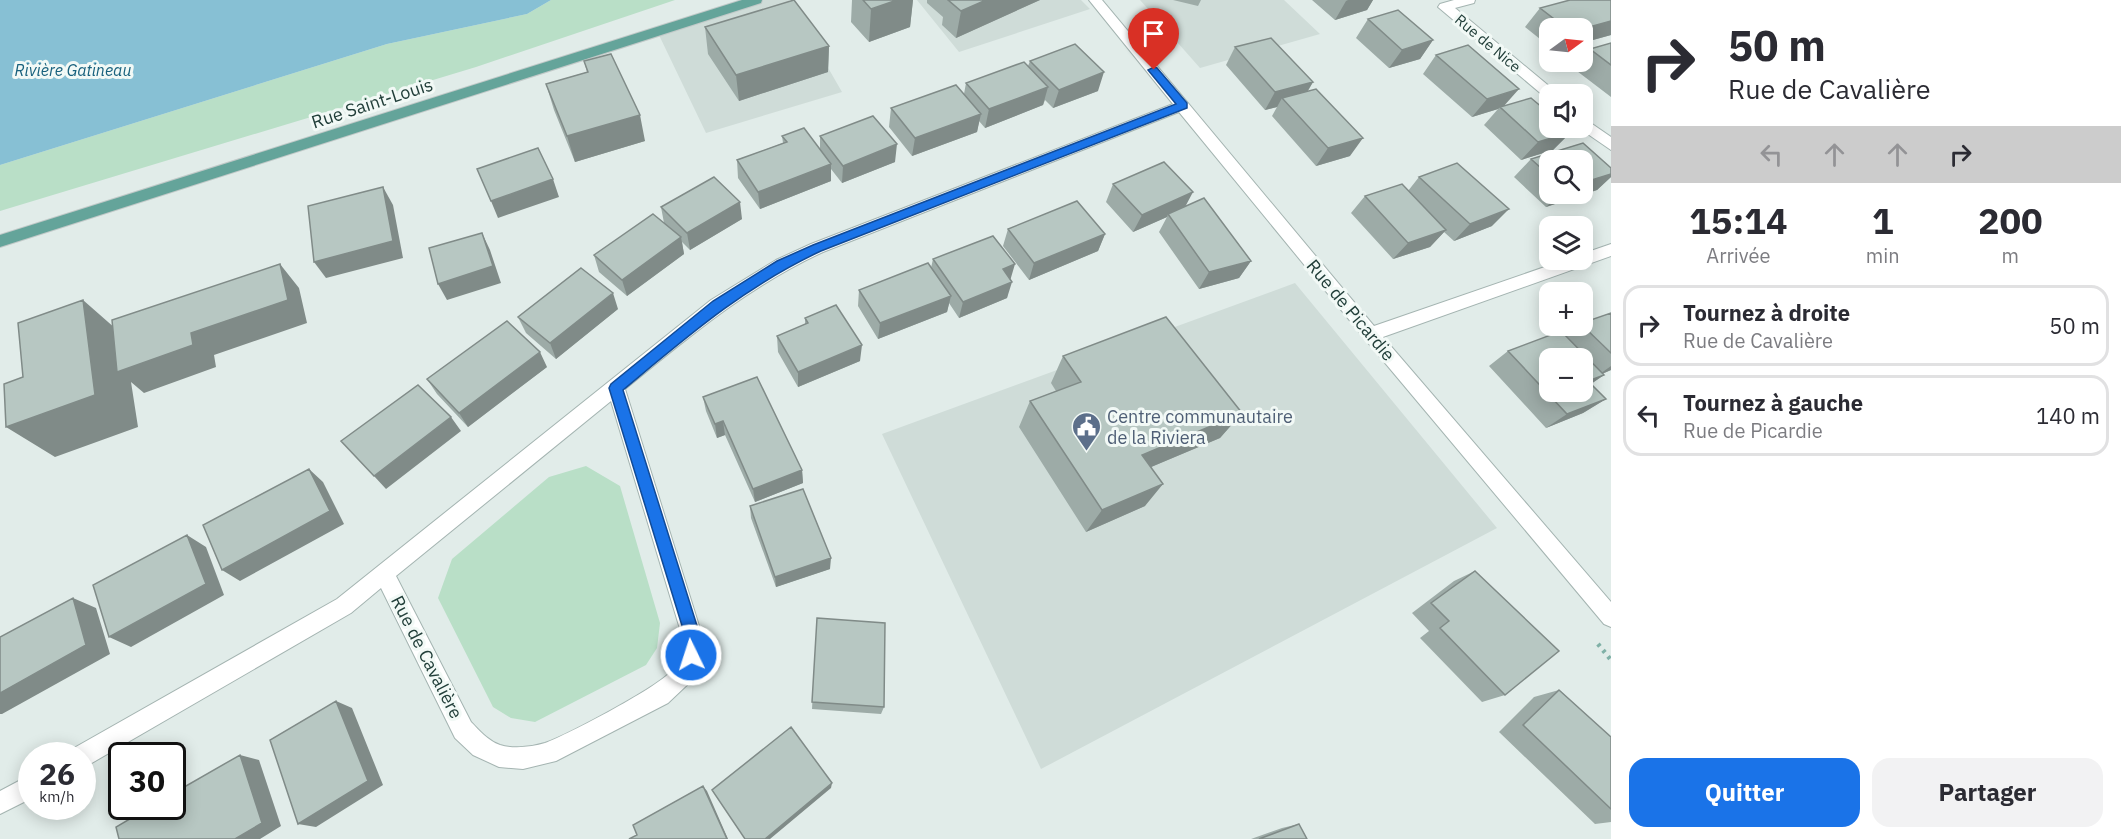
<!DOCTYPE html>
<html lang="fr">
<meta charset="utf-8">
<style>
body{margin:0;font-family:"IBM Plex Sans",sans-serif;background:#f2f2f3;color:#2b2b33;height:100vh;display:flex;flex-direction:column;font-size:22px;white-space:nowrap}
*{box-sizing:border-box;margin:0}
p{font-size:20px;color:#7c7c81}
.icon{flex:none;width:33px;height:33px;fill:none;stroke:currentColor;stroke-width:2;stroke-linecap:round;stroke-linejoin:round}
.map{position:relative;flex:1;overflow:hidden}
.drawer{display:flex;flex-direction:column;background:#fff;width:510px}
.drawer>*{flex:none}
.top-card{background:#fff;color:#2b2b33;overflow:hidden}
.needle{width:39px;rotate:75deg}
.fabs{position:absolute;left:1539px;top:18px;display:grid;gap:12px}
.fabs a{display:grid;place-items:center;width:54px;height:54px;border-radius:12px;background:#fff;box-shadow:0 3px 15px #0003;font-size:30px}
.speed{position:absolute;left:18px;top:742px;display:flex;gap:12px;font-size:30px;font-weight:700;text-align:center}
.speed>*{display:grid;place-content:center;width:78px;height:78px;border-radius:50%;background:#fff;box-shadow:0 3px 15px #0003;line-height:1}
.speed small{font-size:15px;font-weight:400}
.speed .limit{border:3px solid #111;border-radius:9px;background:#fff;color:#111}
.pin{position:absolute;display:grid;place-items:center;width:51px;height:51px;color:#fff;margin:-62px -26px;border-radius:50% 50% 50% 0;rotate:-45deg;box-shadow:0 0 6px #0007}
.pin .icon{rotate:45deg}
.me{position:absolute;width:66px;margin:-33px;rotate:356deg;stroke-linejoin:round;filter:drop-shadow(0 0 4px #0008)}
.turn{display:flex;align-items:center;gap:21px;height:126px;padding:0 18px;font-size:27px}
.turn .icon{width:78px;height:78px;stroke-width:2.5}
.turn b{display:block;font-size:42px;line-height:51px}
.lanes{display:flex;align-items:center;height:57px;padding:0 18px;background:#0003;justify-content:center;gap:30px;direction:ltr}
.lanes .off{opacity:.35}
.eta{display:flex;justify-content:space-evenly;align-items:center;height:102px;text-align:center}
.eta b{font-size:36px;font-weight:700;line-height:42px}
.action{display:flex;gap:12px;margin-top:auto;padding:12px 18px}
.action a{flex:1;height:69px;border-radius:18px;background:#1a73e8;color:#fff;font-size:24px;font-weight:700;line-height:69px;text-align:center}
.action a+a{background:#f2f2f3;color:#2b2b33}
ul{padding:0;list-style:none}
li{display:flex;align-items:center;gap:18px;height:81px;margin:0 12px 9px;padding:0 6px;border:3px solid #e1e1e2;border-radius:18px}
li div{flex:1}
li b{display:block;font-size:22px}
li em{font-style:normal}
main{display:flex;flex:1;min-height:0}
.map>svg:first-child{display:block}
</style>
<main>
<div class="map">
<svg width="1611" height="839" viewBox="0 0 1611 839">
<rect width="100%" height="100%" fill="#e1ece9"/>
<!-- built -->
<path fill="#cfdcd8" d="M 756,0 L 789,0 L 842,92 L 706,133 L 658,33 Z
M 917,0 L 1081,0 L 1090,9 L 959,52 Z
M 1140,0 L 1284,0 L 1320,34 L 1200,68 Z
M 1295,283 L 1497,528 L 1041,769 L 882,434 Z"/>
<!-- green -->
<path fill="#b9dfc7" d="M 551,0 L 675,0 L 476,67 L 0,211 L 0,165 L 387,44 L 527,14 Z
M 586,466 L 620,486 L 660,623 L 657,648 L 646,665 L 535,722 L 511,718 L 493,707 L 438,598 L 452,559 L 549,477 Z"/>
<!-- water -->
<path fill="#87c0d4" d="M 0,0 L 551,0 L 527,14 L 387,44 L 0,165 Z"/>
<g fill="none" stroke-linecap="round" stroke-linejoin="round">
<defs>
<path id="minor" d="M 1089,0 L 1102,0 L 1374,326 L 1565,260 L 1582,260 L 1582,254 L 1611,244 L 1611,256 L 1383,337 L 1611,602 L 1611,627 L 1604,624 L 1365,339 L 1179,112 L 823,252 C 747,287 689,337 625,389 L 700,629 L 701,655 L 687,685 L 668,703 L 556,761 L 523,769 L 499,767 L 473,755 L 455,738 L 381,588 L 351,613 L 90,764 L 82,767 L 82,756 L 71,756 L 74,748 L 337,599 L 711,300 L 776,260 L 811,244 L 1173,104 ZM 611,401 L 680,629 C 680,644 682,656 673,669 C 663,685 567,735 545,743 C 532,747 513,749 500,745 C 488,741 479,730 471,722 L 396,576 Z
M 1454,0 L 1475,0 L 1474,3 L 1455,8 L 1555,91 L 1557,94 L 1550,94 L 1550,99 L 1545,97 L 1438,7 L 1440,4 Z
M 1582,117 L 1611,137 L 1611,150 L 1579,128 L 1582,128 Z
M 32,774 L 32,798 L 0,814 L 0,791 Z"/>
<path id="major" d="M 742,0 L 762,0 L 761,3 L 0,247 L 0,235 Z"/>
</defs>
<!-- minor casing -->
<use href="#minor" stroke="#a4b4b1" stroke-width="2"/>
<!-- major casing -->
<use href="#major" stroke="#c1c9c8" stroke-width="2"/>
<!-- path -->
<path stroke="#80b1a7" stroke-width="4.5" stroke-dasharray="3 5" stroke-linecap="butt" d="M 1598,644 L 1611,660"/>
<!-- minor -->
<use href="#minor" fill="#fff" fill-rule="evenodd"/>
<!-- major -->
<use href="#major" fill="#64a49a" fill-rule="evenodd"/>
</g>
<!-- wall -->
<path fill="#9daba7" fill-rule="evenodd" d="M 852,0 L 913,0 L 910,27 L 869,42 L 851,22 Z
M 927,0 L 1040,0 L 956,38 L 942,25 L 943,17 L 927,3 Z
M 1173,0 L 1201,0 L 1198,6 Z
M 1312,0 L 1373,0 L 1367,10 L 1335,20 Z
M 1611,0 L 1611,35 L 1582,43 L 1582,28 L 1550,28 L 1550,47 L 1525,27 L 1540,8 Z
M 1368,19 L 1433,40 L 1420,59 L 1389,68 L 1356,38 Z
M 705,27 L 829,46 L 828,72 L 739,101 L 708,54 Z
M 1611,43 L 1611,97 L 1573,68 L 1579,62 L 1582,62 L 1582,58 L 1590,49 Z
M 1235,47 L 1313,82 L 1308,91 L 1350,156 L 1316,166 L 1272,116 L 1277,107 L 1265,110 L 1226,65 Z
M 1436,55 L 1505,105 L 1571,132 L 1553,150 L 1521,160 L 1484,125 L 1498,109 L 1472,117 L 1423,74 Z
M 584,61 L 645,141 L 575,162 L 554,110 L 546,84 L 587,72 Z
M 1030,61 L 1098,91 L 1053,108 L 1045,100 L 1043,105 L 985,128 L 979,121 L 977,132 L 912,156 L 889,127 L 891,108 L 964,94 L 966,83 L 1028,66 Z
M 782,136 L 820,149 L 820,136 L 895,162 L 842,183 L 831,169 L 831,181 L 760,209 L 738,178 L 737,160 L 783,143 Z
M 1583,143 L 1611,168 L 1611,177 L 1597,190 L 1546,207 L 1514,177 L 1531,159 ZM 1550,160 L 1582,160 L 1582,194 L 1550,194 Z
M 1419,177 L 1492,226 L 1454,241 L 1444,232 L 1430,247 L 1393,259 L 1351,213 L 1365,196 L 1408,191 Z
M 1113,184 L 1185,207 L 1251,261 L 1239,278 L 1199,289 L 1159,232 L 1167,217 L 1133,232 L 1106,202 Z
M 661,207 L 742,219 L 690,250 L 682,242 L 684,254 L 627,296 L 599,272 L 594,255 L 664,223 Z
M 1008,229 L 1105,234 L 1098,251 L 1029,280 L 1003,246 Z
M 933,259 L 1010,279 L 1007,298 L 959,318 L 949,303 L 947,312 L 878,339 L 858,306 L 859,290 L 931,268 Z
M 618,309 L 556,359 L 526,333 L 518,317 Z
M 1611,313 L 1611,370 L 1602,374 L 1604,375 L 1591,384 L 1606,399 L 1583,413 L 1546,428 L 1489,366 L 1508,351 L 1565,336 L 1578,326 L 1582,326 Z
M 805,318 L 860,361 L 798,387 L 778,352 L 777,336 L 805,325 Z
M 1063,356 L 1242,413 L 1220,438 L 1151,467 L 1145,506 L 1086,532 L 1019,427 L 1030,401 L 1056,391 L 1051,383 Z
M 547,367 L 468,427 L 437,394 L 427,379 Z
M 703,397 L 802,470 L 803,483 L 755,502 L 725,435 L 717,438 L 706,411 Z
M 750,506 L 830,569 L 776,587 L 751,518 Z
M 1475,571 L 1505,695 L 1482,702 L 1420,638 L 1429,631 L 1412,613 L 1454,581 Z
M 817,618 L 884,707 L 881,714 L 812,709 Z
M 1559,690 L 1611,737 L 1611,822 L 1595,824 L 1499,732 L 1534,697 Z
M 1299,824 L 1307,839 L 1251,839 L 1282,828 Z"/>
<!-- shaded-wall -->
<path fill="#808b88" d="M 897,0 L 913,0 L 910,27 L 869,42 L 871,9 Z
M 986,0 L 1040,0 L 956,38 L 961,11 Z
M 1348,0 L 1373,0 L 1367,10 L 1335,20 L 1346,1 Z
M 1611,21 L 1611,35 L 1582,43 L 1582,29 Z
M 1433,40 L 1420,59 L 1389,68 L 1402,50 Z
M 829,46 L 828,72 L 739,101 L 736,75 Z
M 1104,72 L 1098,91 L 1053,108 L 1059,90 Z
M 1313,82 L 1302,100 L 1282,98 L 1277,107 L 1265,110 L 1275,92 Z
M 1048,87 L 1043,105 L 985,128 L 989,109 Z
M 1519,89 L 1503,107 L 1500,107 L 1498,109 L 1472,117 L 1487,99 Z
M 981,114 L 977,132 L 912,156 L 915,138 Z
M 640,115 L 645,141 L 575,162 L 567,136 Z
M 1571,132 L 1553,150 L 1521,160 L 1538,142 Z
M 1363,138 L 1350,156 L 1316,166 L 1328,148 Z
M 897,144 L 895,162 L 842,183 L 843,166 Z
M 831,164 L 831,181 L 760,209 L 758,192 Z
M 1611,174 L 1611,177 L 1597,190 L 1546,207 L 1560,194 L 1582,194 L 1582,183 Z
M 553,179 L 559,197 L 498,218 L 491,201 Z
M 383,187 L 393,205 L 403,258 L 326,278 L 314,262 Z
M 1193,192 L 1184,209 L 1168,214 L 1167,217 L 1133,232 L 1142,215 Z
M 740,202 L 742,219 L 690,250 L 687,233 Z
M 1509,209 L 1492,226 L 1454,241 L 1470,224 Z
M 1446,230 L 1430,247 L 1393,259 L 1408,243 Z
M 482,233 L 490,250 L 501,283 L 447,300 L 438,284 Z
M 1105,234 L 1098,251 L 1029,280 L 1034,263 Z
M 681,237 L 684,254 L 627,296 L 622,280 Z
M 1251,261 L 1239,278 L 1199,289 L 1209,272 Z
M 280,264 L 299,288 L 307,323 L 214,355 L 216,367 L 144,393 L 131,382 L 138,427 L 55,457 L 6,427 L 83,300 L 124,336 L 191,333 Z
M 1015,264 L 1010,281 L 1003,269 Z
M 1012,282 L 1007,298 L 959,318 L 963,302 Z
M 613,293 L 618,309 L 556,359 L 550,343 Z
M 951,296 L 947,312 L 878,339 L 880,323 Z
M 862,345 L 860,361 L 798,387 L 798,372 Z
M 540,352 L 547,367 L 468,427 L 459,413 Z
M 1611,366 L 1611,370 L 1597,376 Z
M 1604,375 L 1582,390 L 1588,381 Z
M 1606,399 L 1583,413 L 1546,428 L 1567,414 Z
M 1242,413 L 1220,438 L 1125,478 L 1142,455 Z
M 451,417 L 461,431 L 386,489 L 374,476 Z
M 723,421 L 725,435 L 717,438 L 715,424 Z
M 309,469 L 323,482 L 344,524 L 240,581 L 222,570 Z
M 802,470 L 803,483 L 755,502 L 753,489 Z
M 1163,484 L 1145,506 L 1086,532 L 1102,510 Z
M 187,535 L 206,547 L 224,595 L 131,647 L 109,637 Z
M 831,558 L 830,569 L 776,587 L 775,577 Z
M 73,598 L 96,608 L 110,654 L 2,714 L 0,714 L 0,693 Z
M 336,701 L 352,708 L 383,785 L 316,827 L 298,824 Z
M 240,755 L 259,760 L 281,826 L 260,839 L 235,839 Z
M 832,783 L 831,788 L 770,839 L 765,839 Z
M 703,786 L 707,791 L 728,839 L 727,839 Z"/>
<!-- building -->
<path fill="#b7c7c2" stroke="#808b88" stroke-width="1.5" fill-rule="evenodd" d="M 794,0 L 829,46 L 736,75 L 705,27 Z
M 863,0 L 897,0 L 871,9 Z
M 948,0 L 986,0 L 961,11 Z
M 1570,0 L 1611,0 L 1611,21 L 1582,29 L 1566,28 L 1540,8 Z
M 1398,10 L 1433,40 L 1402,50 L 1368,19 Z
M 1271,38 L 1313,82 L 1275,92 L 1235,47 Z
M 1611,43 L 1611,65 L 1590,49 Z
M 1075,44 L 1104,72 L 1059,90 L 1030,61 Z
M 1468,45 L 1519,89 L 1487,99 L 1436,55 Z
M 611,54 L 640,115 L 567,136 L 546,84 L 588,72 L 584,61 Z
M 1024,62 L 1048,87 L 989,109 L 966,83 Z
M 956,85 L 981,114 L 915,138 L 891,108 Z
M 1316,89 L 1363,138 L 1328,148 L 1282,98 Z
M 1531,98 L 1550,114 L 1550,128 L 1565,128 L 1571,132 L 1538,142 L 1500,107 Z
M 873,116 L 897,144 L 843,166 L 820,136 Z
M 804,128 L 831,164 L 758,192 L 737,160 L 787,142 L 782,136 Z
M 1583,143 L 1611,168 L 1611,174 L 1582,183 L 1582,160 L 1550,160 L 1550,176 L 1531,159 Z
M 538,148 L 553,179 L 491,201 L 477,169 Z
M 1164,162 L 1193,192 L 1142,215 L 1113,184 Z
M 1457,163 L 1509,209 L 1470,224 L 1419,177 Z
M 714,177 L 740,202 L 687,233 L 661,207 Z
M 1402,184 L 1446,230 L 1408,243 L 1365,196 Z
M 383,187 L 393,241 L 314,262 L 308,206 Z
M 1204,198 L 1251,261 L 1209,272 L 1168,214 Z
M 1077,201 L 1105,234 L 1034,263 L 1008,229 Z
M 653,214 L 681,237 L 622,280 L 594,255 Z
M 482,233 L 493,266 L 438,284 L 429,248 Z
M 993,236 L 1015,264 L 1003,269 L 1012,282 L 963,302 L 933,259 Z
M 928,263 L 951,296 L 880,323 L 859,290 Z
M 280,264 L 288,300 L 191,333 L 193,345 L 117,372 L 112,320 Z
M 581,268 L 613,293 L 550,343 L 518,317 Z
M 83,300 L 95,395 L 6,427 L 4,384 L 23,377 L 18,323 Z
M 836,305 L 862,345 L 798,372 L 777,336 L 808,323 L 805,318 Z
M 1611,313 L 1611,353 L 1582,325 L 1582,323 Z
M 1166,317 L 1242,413 L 1142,455 L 1163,484 L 1102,510 L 1030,401 L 1081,382 L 1063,356 Z
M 507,321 L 540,352 L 459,413 L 427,379 Z
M 1561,331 L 1604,375 L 1588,381 L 1606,399 L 1567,414 L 1508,351 ZM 1550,358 L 1582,358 L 1582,392 L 1550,392 Z
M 757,377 L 802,470 L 753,489 L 723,421 L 715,424 L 703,397 Z
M 418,385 L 451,417 L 374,476 L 341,441 Z
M 309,469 L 330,511 L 222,570 L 203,525 Z
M 803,489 L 831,558 L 775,577 L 750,506 Z
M 187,535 L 206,584 L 109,637 L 93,585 Z
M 1475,571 L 1559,651 L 1505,695 L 1440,628 L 1449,621 L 1431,603 Z
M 73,598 L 86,645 L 0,693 L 0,637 Z
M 817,618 L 885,623 L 884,707 L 812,702 Z
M 1559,690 L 1611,737 L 1611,809 L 1523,725 Z
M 336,701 L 368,781 L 298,824 L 270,740 Z
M 791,727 L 832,783 L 765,839 L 745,839 L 712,790 Z
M 240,755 L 262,823 L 235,839 L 119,839 L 116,827 L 150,807 L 172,807 L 172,794 Z
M 703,786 L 727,839 L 629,839 L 637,835 L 633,825 Z
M 1299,824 L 1307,839 L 1259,839 Z"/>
<!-- route -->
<path fill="#1a73e8" stroke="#114b97" stroke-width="1.5" d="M 1154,67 L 1157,68 L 1187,103 L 1187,108 L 821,251 C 744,287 688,336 623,390 L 698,629 L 699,655 L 697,660 L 691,662 L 685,660 L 683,629 L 609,388 L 611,384 L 713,301 L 777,261 L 813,245 L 1176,104 L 1148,70 Z"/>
<!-- icons -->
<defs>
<symbol id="civic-pin" viewBox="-11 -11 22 30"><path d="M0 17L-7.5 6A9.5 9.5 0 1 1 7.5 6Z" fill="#5c6f8a" stroke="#f2f9f6"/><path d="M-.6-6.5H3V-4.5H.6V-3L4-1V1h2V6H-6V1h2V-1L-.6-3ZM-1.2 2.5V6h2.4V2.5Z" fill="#fff"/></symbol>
</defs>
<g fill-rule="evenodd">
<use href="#civic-pin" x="1070" y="410" width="33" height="45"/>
</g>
<g text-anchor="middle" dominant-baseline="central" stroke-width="6" stroke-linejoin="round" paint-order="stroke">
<!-- far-street labels -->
<g font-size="15" fill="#213e39" stroke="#f2f9f6">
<text transform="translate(1488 43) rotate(40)">Rue de Nice</text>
</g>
<!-- far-water labels -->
<g font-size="16" font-style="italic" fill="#18617d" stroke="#f2f9f6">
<text x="73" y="70">Rivière Gatineau</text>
</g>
<!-- street labels -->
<g font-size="18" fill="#213e39" stroke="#f2f9f6">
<text transform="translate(372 103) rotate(-18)">Rue Saint-Louis</text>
<text transform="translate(1351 310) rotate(50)">Rue de Picardie</text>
<text transform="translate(427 657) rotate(63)">Rue de Cavalière</text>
</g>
<!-- service labels -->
<g font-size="18" fill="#4e5e75" stroke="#f2f9f6" text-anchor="start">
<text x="1107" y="416">Centre communautaire<tspan x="1107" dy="21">de la Riviera</tspan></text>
</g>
</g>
</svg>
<div class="fabs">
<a><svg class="needle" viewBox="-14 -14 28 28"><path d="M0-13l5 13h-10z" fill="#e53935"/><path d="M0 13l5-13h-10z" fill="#7c7c81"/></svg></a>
<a><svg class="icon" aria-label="sound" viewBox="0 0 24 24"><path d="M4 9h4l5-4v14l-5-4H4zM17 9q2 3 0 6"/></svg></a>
<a><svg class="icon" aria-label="search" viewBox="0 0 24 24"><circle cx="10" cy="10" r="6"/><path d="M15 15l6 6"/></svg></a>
<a><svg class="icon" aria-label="layers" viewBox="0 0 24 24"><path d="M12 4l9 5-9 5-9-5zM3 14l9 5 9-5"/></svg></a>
<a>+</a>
<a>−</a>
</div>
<div class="speed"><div>26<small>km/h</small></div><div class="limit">30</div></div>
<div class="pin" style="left:1154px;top:70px;background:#d93025"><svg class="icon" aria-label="arrive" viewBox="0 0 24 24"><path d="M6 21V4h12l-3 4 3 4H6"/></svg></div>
<svg class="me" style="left:691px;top:655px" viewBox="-20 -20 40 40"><circle r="17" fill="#1a73e8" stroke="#fff" stroke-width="3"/><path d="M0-11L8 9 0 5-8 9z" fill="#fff"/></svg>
</div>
<section class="drawer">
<div class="top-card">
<div class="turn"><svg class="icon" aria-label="right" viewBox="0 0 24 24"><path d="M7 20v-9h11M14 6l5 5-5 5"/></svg><div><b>50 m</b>Rue de Cavalière</div></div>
<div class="lanes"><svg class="icon off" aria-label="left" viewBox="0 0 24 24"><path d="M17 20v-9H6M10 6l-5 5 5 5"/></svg><svg class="icon off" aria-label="ahead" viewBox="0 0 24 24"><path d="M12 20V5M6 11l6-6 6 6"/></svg><svg class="icon off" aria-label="ahead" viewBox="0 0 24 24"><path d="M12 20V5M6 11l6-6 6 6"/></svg><svg class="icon" aria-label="right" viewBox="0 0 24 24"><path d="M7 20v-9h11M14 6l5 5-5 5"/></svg></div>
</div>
<div class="eta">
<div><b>15:14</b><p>Arrivée</p></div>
<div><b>1</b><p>min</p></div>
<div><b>200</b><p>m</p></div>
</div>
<ul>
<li><svg class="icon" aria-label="right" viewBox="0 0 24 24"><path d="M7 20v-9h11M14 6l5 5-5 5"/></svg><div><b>Tournez à droite</b><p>Rue de Cavalière</p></div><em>50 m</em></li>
<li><svg class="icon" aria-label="left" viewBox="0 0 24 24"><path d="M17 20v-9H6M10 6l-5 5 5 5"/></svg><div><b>Tournez à gauche</b><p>Rue de Picardie</p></div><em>140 m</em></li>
</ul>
<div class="action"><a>Quitter</a><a>Partager</a></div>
</section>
</main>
